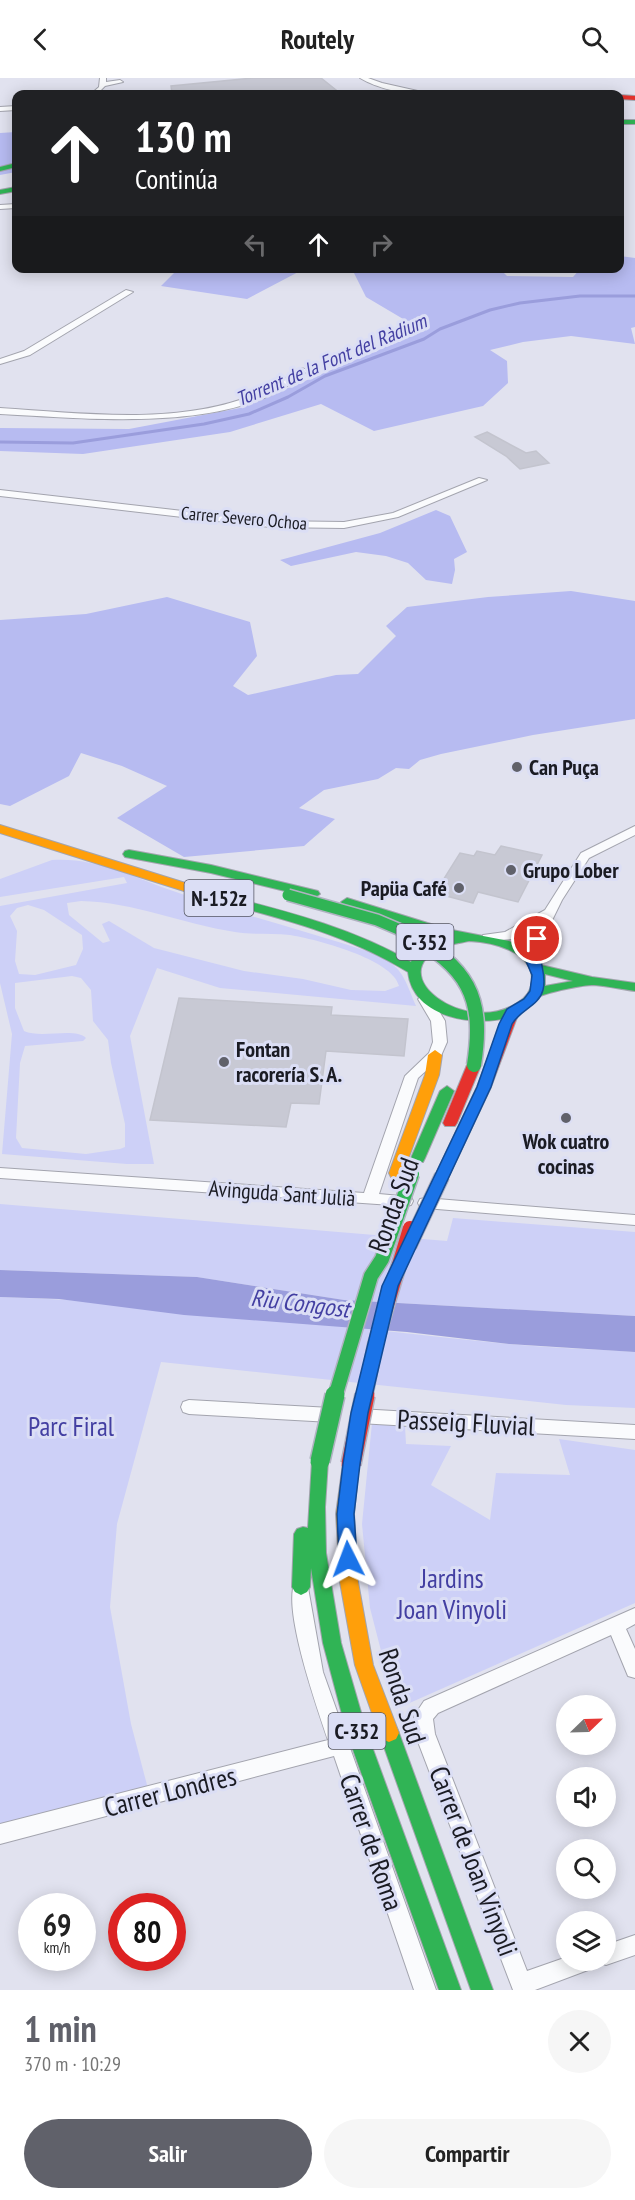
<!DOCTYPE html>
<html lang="es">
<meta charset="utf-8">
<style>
body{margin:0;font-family:"PT Sans Narrow",sans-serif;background:#f6f6f6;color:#222;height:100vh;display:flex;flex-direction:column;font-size:22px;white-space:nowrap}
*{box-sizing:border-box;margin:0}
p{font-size:20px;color:#767676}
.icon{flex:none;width:33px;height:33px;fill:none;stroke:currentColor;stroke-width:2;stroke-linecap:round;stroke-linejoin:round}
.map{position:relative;height:1912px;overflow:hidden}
.side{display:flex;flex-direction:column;background:#fff;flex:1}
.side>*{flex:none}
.banner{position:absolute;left:12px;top:12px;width:612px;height:183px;border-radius:12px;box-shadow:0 3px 15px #0003;background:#202124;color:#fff;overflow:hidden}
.needle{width:39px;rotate:67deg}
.controls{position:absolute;left:556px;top:1617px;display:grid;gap:12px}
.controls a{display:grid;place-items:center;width:60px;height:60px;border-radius:50%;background:#fff;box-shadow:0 3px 15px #0003;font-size:30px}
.speed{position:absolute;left:18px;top:1815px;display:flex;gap:12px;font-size:30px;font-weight:700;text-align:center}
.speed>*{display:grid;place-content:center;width:78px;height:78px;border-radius:50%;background:#fff;box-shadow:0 3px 15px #0003;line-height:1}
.speed small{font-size:15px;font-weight:400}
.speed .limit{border:9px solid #d22;background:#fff;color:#111}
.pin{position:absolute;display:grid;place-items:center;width:51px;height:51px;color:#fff;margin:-26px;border:3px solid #fff;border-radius:50%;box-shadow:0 2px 6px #0007}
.me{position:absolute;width:66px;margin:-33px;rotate:357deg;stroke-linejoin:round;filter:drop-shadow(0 0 4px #0008)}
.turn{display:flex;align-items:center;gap:21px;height:126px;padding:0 24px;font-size:27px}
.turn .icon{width:78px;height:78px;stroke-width:2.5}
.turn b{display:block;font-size:42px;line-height:51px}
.lanes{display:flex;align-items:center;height:57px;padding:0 24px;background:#0003;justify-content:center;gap:30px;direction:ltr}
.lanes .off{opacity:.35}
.round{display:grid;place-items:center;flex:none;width:63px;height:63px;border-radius:32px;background:#f6f6f6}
.headline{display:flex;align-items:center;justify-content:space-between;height:102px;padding:0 24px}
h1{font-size:36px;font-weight:700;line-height:45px;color:#60616a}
.button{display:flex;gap:12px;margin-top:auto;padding:12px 24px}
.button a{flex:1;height:69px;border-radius:36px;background:#60616a;color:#fff;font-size:24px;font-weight:700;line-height:69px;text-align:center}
.button a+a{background:#f6f6f6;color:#222}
header{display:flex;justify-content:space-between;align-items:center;height:78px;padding:0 24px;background:#fff;font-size:27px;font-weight:700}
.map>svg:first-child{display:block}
</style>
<header><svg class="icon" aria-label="back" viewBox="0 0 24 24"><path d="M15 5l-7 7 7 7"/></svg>Routely<svg class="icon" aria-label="search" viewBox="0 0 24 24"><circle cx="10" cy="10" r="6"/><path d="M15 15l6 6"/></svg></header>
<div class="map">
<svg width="635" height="1912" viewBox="0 0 635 1912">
<rect width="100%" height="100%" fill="#e1e2ef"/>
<!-- green -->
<path fill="#cdd0f7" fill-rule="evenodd" d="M 52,782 C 96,779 135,800 176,814 C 240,836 305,853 370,874 C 402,887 403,897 416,928 L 220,910 L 157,890 L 130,958 L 154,1086 L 127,1086 L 2,1076 L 12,956 L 0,905 L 0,828 L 127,805 L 124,799 L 0,819 L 0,801 ZM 81,823 C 134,824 183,846 235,854 C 253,857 271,855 290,857 C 315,861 393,881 399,908 L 385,913 L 351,912 L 303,901 L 244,893 L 154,870 L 109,843 L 102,846 L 110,863 L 103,865 L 69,837 L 67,825 ZM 28,827 L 44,832 L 82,857 L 83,871 L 76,887 L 35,897 L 19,896 L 15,883 L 17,853 L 10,838 L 17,830 ZM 72,898 L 81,900 L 91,912 L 93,943 L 108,962 L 111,985 L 125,1046 L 125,1069 L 120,1071 L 86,1076 L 22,1070 L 16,1060 L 20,985 L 25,968 L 83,963 L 86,960 C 75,949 41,961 24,953 L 15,930 L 15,905 Z
M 0,1126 L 447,1163 L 453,1140 L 635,1154 L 635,1238 L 344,1222 L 197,1199 L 0,1192 Z
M 0,1219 C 170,1224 339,1250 508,1266 C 550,1270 593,1271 635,1274 L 635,1330 L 566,1327 L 161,1284 L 117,1446 L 110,1529 L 131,1646 L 152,1726 L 0,1759 Z
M 372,1345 L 405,1348 L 406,1366 L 451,1368 L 431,1407 L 490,1442 L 496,1395 L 570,1397 L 559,1361 L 635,1372 L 635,1525 L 396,1631 L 370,1530 L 362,1446 Z"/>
<!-- forest -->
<path fill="#b7bbf1" d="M 16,54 L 16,94 L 0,97 L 0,55 Z
M 620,178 L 635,180 L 635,249 L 631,250 L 635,266 L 571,258 L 523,264 L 490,272 L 507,283 L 508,305 L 483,328 L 374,353 L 321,326 L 230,354 L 83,376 L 0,373 L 0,350 L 129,351 L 240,330 L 379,272 L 415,248 L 366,219 L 353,193 L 375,190 L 499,190 L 507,198 L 573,199 L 580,191 L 620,190 Z
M 178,191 L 178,190 L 304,191 L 247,221 L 161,208 Z
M 436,432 L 450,438 L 467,474 L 454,481 L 455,492 L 452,506 L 426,502 L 408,485 L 386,478 L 356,474 L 291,488 L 280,482 L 380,455 Z
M 571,513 L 635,523 L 635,641 L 533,657 L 441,676 L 420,682 L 409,691 L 396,690 L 378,701 L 324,712 L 299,730 L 335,741 L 304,768 L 184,779 L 117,740 L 167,708 L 122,688 L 81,675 L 69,698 L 10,728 L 0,726 L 0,542 L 86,536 L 167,519 L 250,544 L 257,578 L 233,608 L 248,617 L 336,597 L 358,596 L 396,558 L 386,548 L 407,529 L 488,519 Z"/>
<!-- water -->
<path fill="#9a9ddc" d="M 0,1192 L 197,1199 L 344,1222 L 635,1238 L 635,1274 L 509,1266 L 407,1254 L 184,1237 L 59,1221 L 0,1219 Z"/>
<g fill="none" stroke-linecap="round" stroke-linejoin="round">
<!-- stream -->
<path stroke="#9a9ddc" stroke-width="3" d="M 0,364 L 73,365 L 204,346 L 249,336 L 288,319 L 325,298 L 424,261 L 440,251 L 490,232 L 520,225 L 580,218 L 635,218"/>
</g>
<!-- building -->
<path fill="#c8c9d4" stroke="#c3c4ce" stroke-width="1.5" d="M 253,0 L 321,0 L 341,16 L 172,16 L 171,8 Z
M 487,354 L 526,375 L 536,373 L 549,385 L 520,391 L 506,378 L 475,359 Z
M 501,768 L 542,777 L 518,824 L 478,814 L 473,825 L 435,815 L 460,775 L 474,778 L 477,773 L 495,777 Z
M 179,920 L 332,929 L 331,937 L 408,941 L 404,978 L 326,973 L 319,1026 L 291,1025 L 286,1049 L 150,1042 Z"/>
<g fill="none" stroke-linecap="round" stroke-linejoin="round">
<defs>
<path id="street" d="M 100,0 L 106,0 L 106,4 L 120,2 L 123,4 L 105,8 L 97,16 L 91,16 L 99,9 Z
M 360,0 L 368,0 L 382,5 L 431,16 C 410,18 378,11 360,0 Z
M 16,28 L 16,32 L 0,33 L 0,29 Z
M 16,126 L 16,130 L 0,131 L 0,127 Z
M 126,212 L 133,214 L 30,277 L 0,286 L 0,281 L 24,273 Z
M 301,290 L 308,292 C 240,358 87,340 0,336 L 0,330 C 82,335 175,348 254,317 C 271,311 286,300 301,290 Z
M 479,400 L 487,402 L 398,439 L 344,450 L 270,449 L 0,418 L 0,412 L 270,443 L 344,444 L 393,435 Z
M 635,748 L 635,757 L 589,780 L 562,822 L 538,871 L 539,883 L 538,886 L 528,886 L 526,871 L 538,846 L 513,861 L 483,863 L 482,860 L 483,857 L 505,854 L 545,832 L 581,775 Z
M 425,917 L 430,918 L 445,943 L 447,964 L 440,980 L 418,1000 L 379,1116 L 411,1119 L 413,1123 L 411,1127 L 406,1128 L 0,1100 L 0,1090 L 364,1115 L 405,998 L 429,975 L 433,964 L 431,943 L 418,921 Z
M 425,1120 L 635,1137 L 635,1147 L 425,1130 L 420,1129 L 418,1125 L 420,1121 Z
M 189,1322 L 331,1330 L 337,1332 L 339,1337 L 337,1342 L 331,1344 L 189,1336 L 183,1334 L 181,1329 L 183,1324 Z
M 359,1331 L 635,1347 L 635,1361 L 359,1345 L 353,1343 L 351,1338 L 353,1333 Z
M 301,1501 L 307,1504 L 323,1594 L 436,1912 L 414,1912 L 334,1678 L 0,1766 L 0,1746 L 328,1662 C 318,1632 282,1531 295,1504 Z
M 635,1530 L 635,1546 L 626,1551 L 635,1571 L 635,1600 L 628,1598 L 611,1557 L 438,1635 L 433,1641 L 435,1656 L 527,1893 L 567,1879 L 567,1882 L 606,1882 L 606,1867 L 635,1857 L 635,1877 L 606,1887 L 599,1884 L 596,1889 L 535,1912 L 513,1912 L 415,1656 L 414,1638 L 424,1623 Z"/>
<path id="fast" d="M 620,42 L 635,42 L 635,46 L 620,46 Z
M 16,85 L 16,89 L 0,93 L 0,89 Z
M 16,109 L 16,113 L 0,116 L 0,112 Z
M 129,772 L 211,787 L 318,813 L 320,816 L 314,820 L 211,795 L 125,779 L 123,776 L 125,773 Z
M 223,817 C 288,834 353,850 411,884 C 417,869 435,863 450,860 L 343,827 L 341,824 L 347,820 L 447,851 L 509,863 L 531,875 L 541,887 L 592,899 L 635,905 L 635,913 C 621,911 607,908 594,907 C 582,907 555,913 543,917 C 535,919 527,933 514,938 C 477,950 413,941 408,894 C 349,858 285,841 219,824 L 217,821 L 219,818 ZM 469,863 C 492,864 533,873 532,903 C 531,913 526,920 517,925 C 465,959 381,896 442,870 C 450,866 460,865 469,863 ZM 545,896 L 573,903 L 545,908 Z
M 447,1008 L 454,1013 L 425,1080 L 423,1084 L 413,1084 L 411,1080 L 440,1013 Z
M 320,1376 L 326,1378 L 328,1383 L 325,1429 L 326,1475 L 341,1565 L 367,1655 L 461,1912 L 439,1912 L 347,1655 L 323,1565 L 311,1490 L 310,1509 L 307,1514 L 301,1517 L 295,1514 L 292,1509 L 294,1456 L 297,1451 L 303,1449 L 308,1450 L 312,1383 L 314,1378 Z
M 389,1646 L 396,1649 L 399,1655 L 493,1912 L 471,1912 L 379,1655 L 382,1649 Z"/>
<path id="slow" d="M 0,747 L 227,818 L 229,821 L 227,824 L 219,824 L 0,755 Z
M 435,972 L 442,977 L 439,997 L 403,1095 L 401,1099 L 391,1099 L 389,1095 L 425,997 L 428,977 Z
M 351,1379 L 357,1381 L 359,1386 L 354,1436 L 358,1504 L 373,1587 L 399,1655 L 396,1661 L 389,1664 L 382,1661 L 379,1655 L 355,1587 L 340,1504 L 336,1436 L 343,1386 L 345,1381 Z"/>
<path id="jam" d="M 620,17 L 635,18 L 635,22 L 620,21 Z
M 512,930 L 519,934 L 491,1009 L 447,1102 L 437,1102 L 435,1098 L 477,1009 L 505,934 Z
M 474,982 L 481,987 L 457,1045 L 455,1048 L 445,1048 L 443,1045 L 467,987 Z"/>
</defs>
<!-- street casing -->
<use href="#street" stroke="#a3a4ae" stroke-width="2"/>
<!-- fast casing -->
<use href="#fast" stroke="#a3a4ae" stroke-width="2"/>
<!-- slow casing -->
<use href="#slow" stroke="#a3a4ae" stroke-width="2"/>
<!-- jam casing -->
<use href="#jam" stroke="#a3a4ae" stroke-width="2"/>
<!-- street -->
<use href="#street" fill="#fafbfd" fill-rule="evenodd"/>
<!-- fast -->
<use href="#fast" fill="#30b455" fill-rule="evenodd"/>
<!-- slow -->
<use href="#slow" fill="#ff9f0a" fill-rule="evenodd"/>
<!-- jam -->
<use href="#jam" fill="#e5322d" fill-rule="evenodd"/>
<defs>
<path id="fast-bridge-far2" d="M 288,817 L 377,842 L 410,856"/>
<path id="fast-bridge-far1" d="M 407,855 C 467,890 485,917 474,987
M 335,1319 L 371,1198 L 382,1181 L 412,1096"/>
<path id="fast-bridge" d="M 320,1383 L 335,1317"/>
<path id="jam-bridge-far1" d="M 409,1168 L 442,1098
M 365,1319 L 375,1267 L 410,1150"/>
<path id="jam-bridge" d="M 351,1386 L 365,1317"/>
</defs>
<!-- fast-bridge-far2 casing -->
<use href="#fast-bridge-far2" stroke="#b0b2c1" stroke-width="14" stroke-linecap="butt"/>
<!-- fast-bridge-far1 casing -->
<use href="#fast-bridge-far1" stroke="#b0b2c1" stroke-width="17" stroke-linecap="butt"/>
<!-- fast-bridge casing -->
<use href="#fast-bridge" stroke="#b0b2c1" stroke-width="22" stroke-linecap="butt"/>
<!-- jam-bridge-far1 casing -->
<use href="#jam-bridge-far1" stroke="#b0b2c1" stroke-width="17" stroke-linecap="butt"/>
<!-- jam-bridge casing -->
<use href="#jam-bridge" stroke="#b0b2c1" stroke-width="22" stroke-linecap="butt"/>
<!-- fast-bridge-far2 -->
<use href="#fast-bridge-far2" stroke="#30b455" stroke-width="11"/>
<!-- fast-bridge-far1 -->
<use href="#fast-bridge-far1" stroke="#30b455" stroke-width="14"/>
<!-- fast-bridge -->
<use href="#fast-bridge" stroke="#30b455" stroke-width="19"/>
<!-- jam-bridge-far1 -->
<use href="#jam-bridge-far1" stroke="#e5322d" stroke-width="14"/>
<!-- jam-bridge -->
<use href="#jam-bridge" stroke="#e5322d" stroke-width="19"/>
</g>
<!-- route -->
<path fill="#1a73e8" stroke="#114b97" stroke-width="1.5" d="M 537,857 L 544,861 C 534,880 548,892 543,912 C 539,928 520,932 512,946 L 491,1009 L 398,1208 L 368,1335 L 360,1386 L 354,1436 L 357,1481 L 354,1487 L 348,1489 L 342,1487 L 339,1481 L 337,1436 L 343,1386 L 351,1335 L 382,1208 L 477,1009 L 499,946 L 507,931 L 524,921 L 530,913 L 532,897 L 526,883 L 526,871 L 533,858 Z"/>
<!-- markers -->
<g fill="#60616a" stroke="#dbdef5" stroke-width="2">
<circle cx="517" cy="689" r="6"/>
<circle cx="511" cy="792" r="6"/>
<circle cx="459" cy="810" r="6"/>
<circle cx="224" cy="984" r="6"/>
<circle cx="566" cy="1040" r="6"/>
</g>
<g text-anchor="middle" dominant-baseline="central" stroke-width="6" stroke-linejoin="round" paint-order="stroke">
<!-- far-street labels -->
<g font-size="18" fill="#1a1b23" stroke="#dbdef5">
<text transform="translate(244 440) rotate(5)">Carrer Severo Ochoa</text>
</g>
<!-- far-water labels -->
<g font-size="20" font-style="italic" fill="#433fa2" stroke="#dbdef5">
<text transform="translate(331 282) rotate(-23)">Torrent de la Font del Ràdium</text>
</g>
<!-- shield labels -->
<g fill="#dbdef5" stroke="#545662" stroke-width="1.5">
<rect x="184.5" y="802" width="69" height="36" rx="4.5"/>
<rect x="396.5" y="846" width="57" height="36" rx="4.5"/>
<rect x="328.5" y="1635" width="57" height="36" rx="4.5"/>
</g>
<g font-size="21" font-weight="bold" fill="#1a1b23">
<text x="219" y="820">N-152z</text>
<text x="425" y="864">C-352</text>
<text x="357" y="1653">C-352</text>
</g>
<!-- poi labels -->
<g font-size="22" font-weight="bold" fill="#1a1b23" stroke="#dbdef5" text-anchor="start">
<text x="529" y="689">Can Puça</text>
<text x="523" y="792">Grupo Lober</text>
<text x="447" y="810" text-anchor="end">Papüa Café</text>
<text x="236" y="971">Fontan<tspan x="236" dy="25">racorería S. A.</tspan></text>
<text x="566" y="1063" text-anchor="middle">Wok cuatro<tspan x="566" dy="25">cocinas</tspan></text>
</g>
<!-- street labels -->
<g font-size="22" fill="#1a1b23" stroke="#dbdef5">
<text transform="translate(282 1115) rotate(4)">Avinguda Sant Julià</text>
</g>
<!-- water labels -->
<g font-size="24" font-style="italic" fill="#433fa2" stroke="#dbdef5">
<text transform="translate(300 1225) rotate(7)">Riu Congost</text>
</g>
<!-- near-street labels -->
<g font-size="27" fill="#1a1b23" stroke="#dbdef5">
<text transform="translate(393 1127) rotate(-70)">Ronda Sud</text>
<text transform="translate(466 1344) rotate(3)">Passeig Fluvial</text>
<text transform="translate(403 1618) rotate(72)">Ronda Sud</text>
<text transform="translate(170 1713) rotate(-14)">Carrer Londres</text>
<text transform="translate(372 1764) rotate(71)">Carrer de Roma</text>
<text transform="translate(474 1783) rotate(69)">Carrer de Joan Vinyoli</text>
</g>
<!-- near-park labels -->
<g font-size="27" fill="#433fa2" stroke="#dbdef5">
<text x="71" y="1348">Parc Firal</text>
<text x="452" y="1500">Jardins<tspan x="452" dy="31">Joan Vinyoli</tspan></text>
</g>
</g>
</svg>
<div class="controls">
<a><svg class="needle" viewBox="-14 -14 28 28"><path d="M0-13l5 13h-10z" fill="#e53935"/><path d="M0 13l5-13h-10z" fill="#767676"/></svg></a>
<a><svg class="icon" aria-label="sound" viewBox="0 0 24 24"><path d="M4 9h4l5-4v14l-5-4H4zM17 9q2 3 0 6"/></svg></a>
<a><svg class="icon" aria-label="search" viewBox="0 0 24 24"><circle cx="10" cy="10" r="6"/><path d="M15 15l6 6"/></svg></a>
<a><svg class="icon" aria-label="layers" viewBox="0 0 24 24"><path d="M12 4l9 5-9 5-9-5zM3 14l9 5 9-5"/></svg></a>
</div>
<div class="speed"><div>69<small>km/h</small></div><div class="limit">80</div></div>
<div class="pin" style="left:537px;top:861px;background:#d93025"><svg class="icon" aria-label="arrive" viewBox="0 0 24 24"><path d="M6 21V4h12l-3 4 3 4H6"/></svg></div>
<svg class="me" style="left:348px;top:1481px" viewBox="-20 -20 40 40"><path d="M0-17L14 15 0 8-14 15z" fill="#1a73e8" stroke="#fff" stroke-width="4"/></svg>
<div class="banner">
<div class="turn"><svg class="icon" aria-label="ahead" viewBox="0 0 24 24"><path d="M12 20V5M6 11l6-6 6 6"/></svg><div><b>130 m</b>Continúa</div></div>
<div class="lanes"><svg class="icon off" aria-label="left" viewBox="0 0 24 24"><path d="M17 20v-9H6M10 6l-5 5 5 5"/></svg><svg class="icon" aria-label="ahead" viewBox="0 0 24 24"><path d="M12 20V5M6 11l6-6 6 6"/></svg><svg class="icon off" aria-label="right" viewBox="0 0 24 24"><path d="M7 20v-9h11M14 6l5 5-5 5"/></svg></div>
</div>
</div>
<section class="side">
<div class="headline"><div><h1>1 min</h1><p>370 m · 10:29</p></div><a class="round"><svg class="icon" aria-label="close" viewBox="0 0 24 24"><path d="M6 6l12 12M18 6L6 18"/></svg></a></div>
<div class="button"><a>Salir</a><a>Compartir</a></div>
</section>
